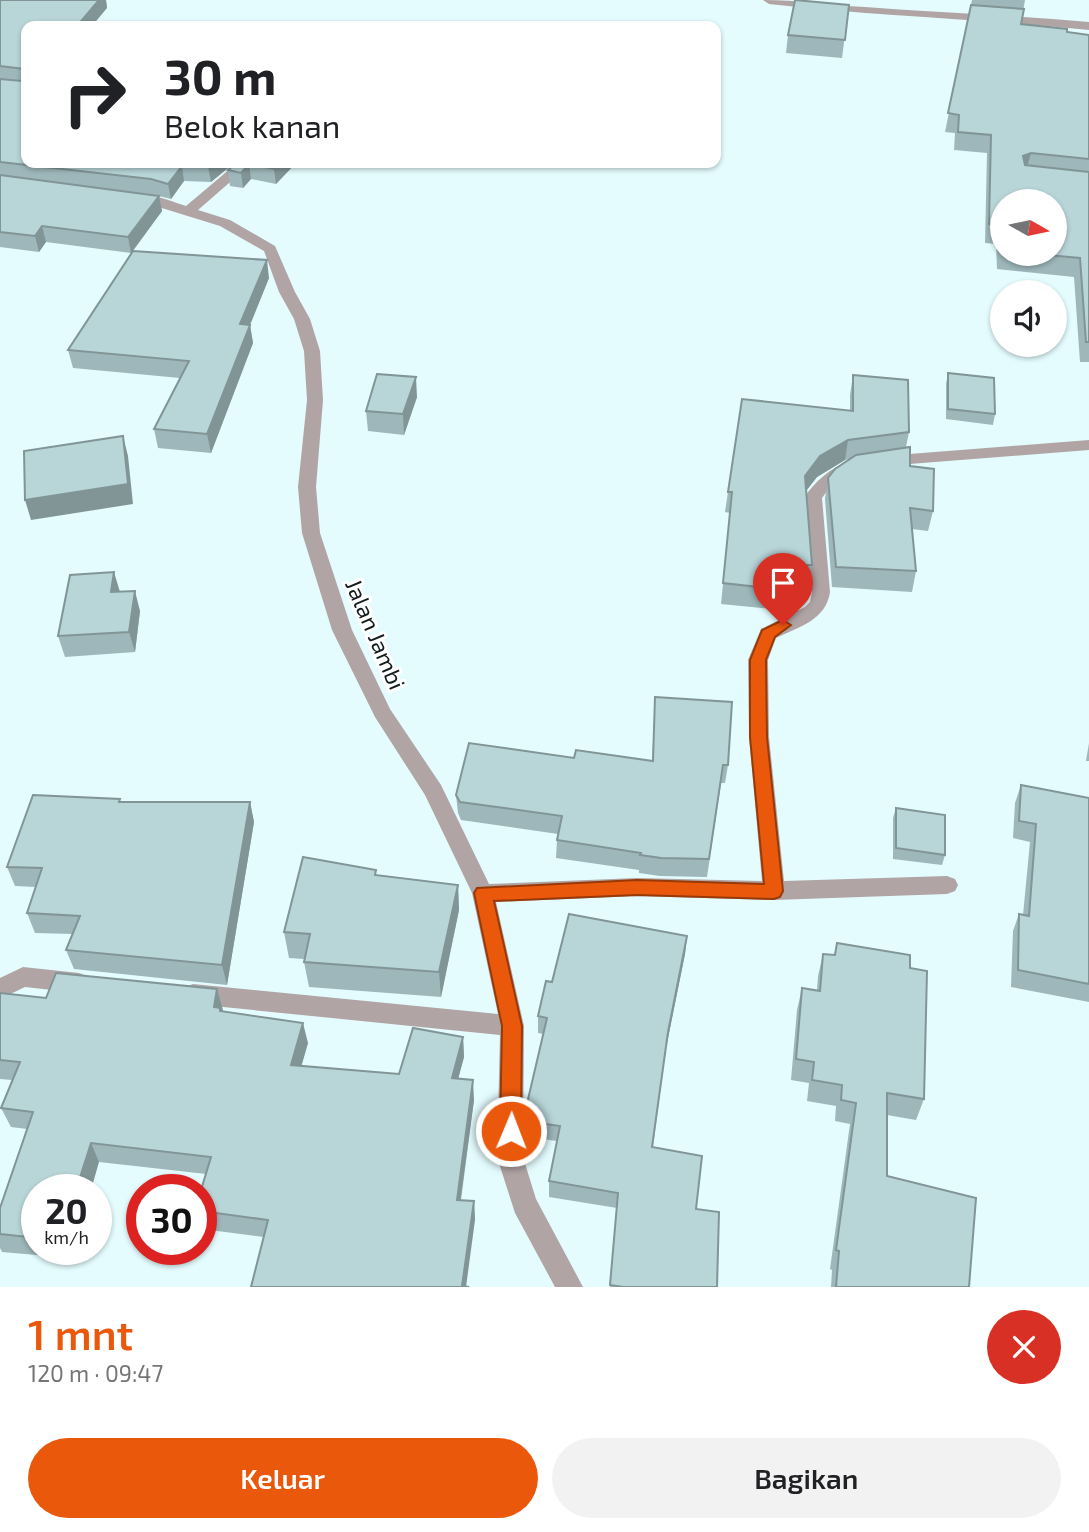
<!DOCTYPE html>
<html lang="id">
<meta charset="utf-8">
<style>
body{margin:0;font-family:"Exo 2",sans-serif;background:#f2f2f2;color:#202124;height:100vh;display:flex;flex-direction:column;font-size:26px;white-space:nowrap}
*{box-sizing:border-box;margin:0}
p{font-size:23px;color:#757577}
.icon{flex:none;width:38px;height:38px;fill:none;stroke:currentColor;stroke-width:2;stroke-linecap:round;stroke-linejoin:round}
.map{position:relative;height:1287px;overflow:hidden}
.drawer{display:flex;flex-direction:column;background:#fff;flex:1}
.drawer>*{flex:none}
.guide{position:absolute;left:21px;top:21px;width:700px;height:147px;border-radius:14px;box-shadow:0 2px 5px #0004;background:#fff;color:#202124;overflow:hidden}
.needle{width:46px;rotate:99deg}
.tools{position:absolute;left:990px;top:189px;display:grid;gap:14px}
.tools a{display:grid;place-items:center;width:77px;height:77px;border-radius:50%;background:#fff;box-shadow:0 2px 5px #0004;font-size:35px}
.speed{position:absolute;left:21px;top:1174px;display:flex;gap:14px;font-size:35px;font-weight:700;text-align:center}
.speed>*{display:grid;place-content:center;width:91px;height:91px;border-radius:50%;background:#fff;box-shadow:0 2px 5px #0004;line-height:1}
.speed small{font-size:18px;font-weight:400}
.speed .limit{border:10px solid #d22;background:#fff;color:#111}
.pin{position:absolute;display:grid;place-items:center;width:60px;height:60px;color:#fff;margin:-72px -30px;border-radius:50% 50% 50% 0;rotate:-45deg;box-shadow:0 0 7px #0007}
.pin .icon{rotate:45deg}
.me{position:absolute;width:77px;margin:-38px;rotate:1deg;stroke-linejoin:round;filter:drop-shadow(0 0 5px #0008)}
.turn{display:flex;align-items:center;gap:24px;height:147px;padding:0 28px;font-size:32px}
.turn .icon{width:91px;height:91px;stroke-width:2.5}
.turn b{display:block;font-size:49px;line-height:60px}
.round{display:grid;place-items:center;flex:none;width:74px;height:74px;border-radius:37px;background:#f2f2f2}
.overview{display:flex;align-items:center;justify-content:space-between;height:119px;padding:0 28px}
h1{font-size:42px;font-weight:600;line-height:52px;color:#ea580c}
.button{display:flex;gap:14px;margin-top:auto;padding:14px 28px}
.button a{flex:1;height:80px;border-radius:42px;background:#ea580c;color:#fff;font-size:28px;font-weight:600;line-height:80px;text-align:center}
.button a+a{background:#f2f2f2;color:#202124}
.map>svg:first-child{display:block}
</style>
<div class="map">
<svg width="1089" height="1287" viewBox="0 0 1089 1287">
<rect width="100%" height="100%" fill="#e4fcfe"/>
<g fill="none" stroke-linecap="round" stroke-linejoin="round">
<!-- minor -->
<path fill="#b0a4a5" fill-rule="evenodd" d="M 763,0 C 797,0 830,5 865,7 C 939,13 1014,15 1089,22 L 1089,30 C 982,19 876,16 769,4 Z
M 237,163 L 252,163 L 198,210 L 230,220 L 275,246 L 295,292 L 310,319 L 320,351 L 323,400 L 316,487 L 320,533 L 352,630 L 390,709 L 441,785 L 489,884 L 637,878 L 762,881 L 749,737 L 748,660 L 761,629 L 805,607 L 810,602 L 812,592 L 804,498 C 815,481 831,467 851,461 L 860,467 L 830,487 L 822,498 L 830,592 C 826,620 799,627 776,638 L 768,660 L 769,737 L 784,881 L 947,876 L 955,879 L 958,885 L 955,891 L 947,894 L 774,900 L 637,896 L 496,902 L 524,1026 L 523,1157 L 536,1199 L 583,1287 L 555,1287 L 515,1213 L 497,1157 L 500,1035 L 193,1004 L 185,1001 L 181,994 L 185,987 L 193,984 L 498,1014 L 472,893 L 425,795 L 375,717 L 332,630 L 302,533 L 298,487 L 307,400 L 304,351 L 294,319 L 279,292 L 264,251 L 220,226 L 152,205 L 132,202 L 130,199 C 143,188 171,202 186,206 Z
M 1089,440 L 1089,450 L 884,466 L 875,461 L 884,456 Z
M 23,967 L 79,973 L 87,976 L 91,983 L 87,990 L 79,993 L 25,987 L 0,999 L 0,978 Z"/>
</g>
<!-- wall -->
<path fill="#9eb7ba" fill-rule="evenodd" d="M 0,0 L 106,0 L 107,8 L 26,26 L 26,163 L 234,163 L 211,182 L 184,181 L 171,199 L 159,196 L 162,211 L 133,251 L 269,278 L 250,325 L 253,343 L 211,453 L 158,448 L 154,429 L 180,378 L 73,368 L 68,350 L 131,253 L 46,242 L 39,252 L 0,247 Z
M 972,0 L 1025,0 L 1021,24 L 1089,35 L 1089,362 L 1080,362 L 1074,277 L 997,269 L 996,244 L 985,243 L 987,153 L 954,150 L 955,133 L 945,132 ZM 1003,201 L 1055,254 L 1003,254 Z
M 849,5 L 842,58 L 786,53 L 788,35 Z
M 236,163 L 296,163 L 276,184 L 251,179 L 243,188 L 230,186 L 228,170 Z
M 948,373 L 995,414 L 993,425 L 946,419 L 946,384 Z
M 853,375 L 909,432 L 906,447 L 910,466 L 933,511 L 928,531 L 912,529 L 916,571 L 912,592 L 832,587 L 825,499 L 828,478 L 850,459 L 845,460 L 817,477 L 806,491 L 812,565 L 809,586 L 805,586 L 802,606 L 791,611 L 721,604 L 730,513 L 725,512 L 728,492 L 850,410 L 850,395 Z
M 417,397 L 404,435 L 368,431 L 366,411 Z
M 120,592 L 140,611 L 135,652 L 65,657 L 58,636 Z
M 655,697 L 728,765 L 725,783 L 721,783 L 707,877 L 660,876 L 639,873 L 639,870 L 556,858 L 557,840 L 558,834 L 461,820 L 458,813 L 456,795 L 574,758 L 652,761 Z
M 1089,743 L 1089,761 L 1086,761 Z
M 1021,785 L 1089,798 L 1089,1002 L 1011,987 L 1013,931 L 1019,914 L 1023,915 L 1030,842 L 1013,838 L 1015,803 Z
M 121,802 L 250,802 L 254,822 L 227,985 L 74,969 L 66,950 L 73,934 L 35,933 L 27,913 L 36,887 L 15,886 L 7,867 Z
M 896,808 L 945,855 L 942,865 L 893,859 L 893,818 Z
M 377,875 L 458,885 L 459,910 L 441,997 L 309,987 L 304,962 L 304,959 L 289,958 L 284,932 Z
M 687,936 L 685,954 L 666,1048 L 653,1147 L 696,1209 L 717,1287 L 610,1287 L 617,1208 L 549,1197 L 549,1181 L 557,1141 L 526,1137 L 526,1108 L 543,1034 L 538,1033 L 538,1016 L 552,982 Z
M 837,943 L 910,968 L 924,1099 L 916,1120 L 887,1115 L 887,1176 L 969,1287 L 831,1287 L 832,1270 L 830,1269 L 850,1124 L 835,1121 L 836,1106 L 807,1101 L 809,1083 L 791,1080 L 797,1010 L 802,988 L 817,990 L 818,976 L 823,954 L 834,955 Z
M 217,989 L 222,1011 L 308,1043 L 301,1066 L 399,1074 L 463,1037 L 464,1057 L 458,1079 L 474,1100 L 461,1200 L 474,1201 L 475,1220 L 264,1237 L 202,1229 L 201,1211 L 206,1174 L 99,1162 L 37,1190 L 37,1250 L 72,1250 L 70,1258 L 2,1252 L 0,1248 L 0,1208 L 27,1129 L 11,1127 L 1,1108 L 12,1080 L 0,1079 L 0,993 L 46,998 Z"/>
<!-- shaded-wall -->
<path fill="#819597" d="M 99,0 L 106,0 L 107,8 L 92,26 L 83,26 L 82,20 Z
M 1031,153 L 1026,171 L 1023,156 Z
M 213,163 L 234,163 L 211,182 L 208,166 Z
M 280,163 L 296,163 L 276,184 L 274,169 Z
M 249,164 L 251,179 L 243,188 L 241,173 Z
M 182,166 L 184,181 L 171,199 L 168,184 Z
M 159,196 L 162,211 L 131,253 L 128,237 Z
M 42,226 L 46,242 L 39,252 L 35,236 Z
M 267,260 L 269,278 L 243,342 L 240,324 Z
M 250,325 L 253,343 L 211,453 L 207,434 Z
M 416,377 L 417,397 L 404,435 L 403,414 Z
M 123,436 L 128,456 L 133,504 L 31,520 L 25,500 Z
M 848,440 L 845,460 L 817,477 L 802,496 L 805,476 L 820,456 Z
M 114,572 L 120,592 L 111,592 Z
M 805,585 L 802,606 L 791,611 L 794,591 Z
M 135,591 L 140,611 L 135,652 L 129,632 Z
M 250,802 L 254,822 L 227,985 L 222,965 Z
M 458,885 L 459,910 L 441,997 L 439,972 Z
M 687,936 L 685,954 L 666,1048 L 668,1032 Z
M 217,989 L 223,1010 L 222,1013 L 214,1007 Z
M 303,1023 L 308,1043 L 296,1085 L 291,1065 Z
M 463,1037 L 464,1057 L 453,1098 L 452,1078 Z
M 473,1080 L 474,1100 L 458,1218 L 457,1200 Z
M 91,1143 L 99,1162 L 91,1190 L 76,1190 Z
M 474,1201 L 475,1220 L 466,1287 L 462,1287 Z
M 65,1250 L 72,1250 L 70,1258 Z"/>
<!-- building -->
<path fill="#b8d5d8" stroke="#819597" stroke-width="2" d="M 0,0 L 99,0 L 82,20 L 89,20 L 83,26 L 26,26 L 26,163 L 213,163 L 208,166 L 182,166 L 168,184 L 151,179 L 0,162 L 0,79 L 22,81 L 25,78 L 24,69 L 0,66 Z
M 795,0 L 849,5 L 845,40 L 788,35 Z
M 971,5 L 1024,9 L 1021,24 L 1067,29 L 1067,32 L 1089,35 L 1089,159 L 1031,153 L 1023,156 L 1025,165 L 1089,172 L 1089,342 L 1086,342 L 1080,258 L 1036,254 L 1055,254 L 1055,201 L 1003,201 L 1003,251 L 1002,250 L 1001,225 L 989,224 L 991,135 L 958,132 L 959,115 L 948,113 Z
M 236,163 L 280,163 L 274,169 L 249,164 L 241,173 L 228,170 Z
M 0,175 L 159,196 L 128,237 L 42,226 L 35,236 L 0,232 Z
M 133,251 L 267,260 L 240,324 L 250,325 L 207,434 L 154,429 L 189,361 L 68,350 Z
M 948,373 L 994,378 L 995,414 L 948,409 Z
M 377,374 L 416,377 L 403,414 L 366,411 Z
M 853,375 L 908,380 L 909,432 L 848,440 L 820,456 L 805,476 L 812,565 L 806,565 L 805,585 L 794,591 L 723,583 L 732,492 L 728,492 L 742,399 L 853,411 Z
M 123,436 L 128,484 L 25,500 L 24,451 Z
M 910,447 L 910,466 L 934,469 L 933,511 L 910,508 L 916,571 L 836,567 L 828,478 L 835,469 L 856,455 Z
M 114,572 L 111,592 L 135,591 L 129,632 L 58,636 L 70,575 Z
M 655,697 L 732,702 L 728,765 L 723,765 L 709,859 L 661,858 L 640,855 L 641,853 L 557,840 L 562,816 L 460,802 L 456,795 L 469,743 L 574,758 L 576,750 L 653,761 Z
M 1021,785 L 1089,798 L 1089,984 L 1018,970 L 1019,914 L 1029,916 L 1036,824 L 1019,821 Z
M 33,795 L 120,799 L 119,802 L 250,802 L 222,965 L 66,950 L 80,916 L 27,913 L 42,868 L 7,867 Z
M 896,808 L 945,815 L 945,855 L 896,848 Z
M 303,857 L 376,870 L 375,875 L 458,885 L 439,972 L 304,962 L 310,934 L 284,932 Z
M 569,914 L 687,936 L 668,1032 L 652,1147 L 702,1156 L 696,1209 L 719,1212 L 717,1287 L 623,1287 L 610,1285 L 618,1193 L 549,1181 L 560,1126 L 525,1121 L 526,1108 L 547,1018 L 538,1016 L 546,981 L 552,982 Z
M 837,943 L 910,955 L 910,968 L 927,971 L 924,1099 L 887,1093 L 887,1176 L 976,1198 L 969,1287 L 836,1287 L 839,1251 L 836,1250 L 856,1103 L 841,1100 L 842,1085 L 812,1080 L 814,1062 L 796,1059 L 802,988 L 820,991 L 823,954 L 835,955 Z
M 56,973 L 217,989 L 214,1007 L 220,1008 L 220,1011 L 303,1023 L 291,1065 L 399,1074 L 413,1028 L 463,1037 L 452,1078 L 473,1080 L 457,1200 L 474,1201 L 462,1286 L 469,1287 L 251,1287 L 268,1220 L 201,1211 L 201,1190 L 211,1157 L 91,1143 L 76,1190 L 37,1190 L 37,1238 L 0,1234 L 0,1208 L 33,1112 L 1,1108 L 20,1062 L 0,1060 L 0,993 L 46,998 Z"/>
<!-- route -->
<path fill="#ea580c" stroke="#983908" stroke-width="2" d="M 783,620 L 791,625 L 775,637 L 766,660 L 767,737 L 783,891 L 780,897 L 774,899 L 637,895 L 494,901 L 522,1026 L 521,1131 L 518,1137 L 511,1140 L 503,1137 L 500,1131 L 502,1026 L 474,893 L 477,888 L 637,880 L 764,884 L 750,737 L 750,660 L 762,630 Z"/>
<g text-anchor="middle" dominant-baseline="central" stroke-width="6" stroke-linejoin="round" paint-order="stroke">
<!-- street labels -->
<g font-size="23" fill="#111c1d" stroke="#fff">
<text transform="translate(376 634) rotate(67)">Jalan Jambi</text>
</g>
</g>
</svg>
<div class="tools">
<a><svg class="needle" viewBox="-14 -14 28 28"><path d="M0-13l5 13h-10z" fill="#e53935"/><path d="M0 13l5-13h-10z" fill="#757577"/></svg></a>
<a><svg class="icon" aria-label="sound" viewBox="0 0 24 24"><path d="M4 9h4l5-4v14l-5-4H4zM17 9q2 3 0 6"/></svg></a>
</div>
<div class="speed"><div>20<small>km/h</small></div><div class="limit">30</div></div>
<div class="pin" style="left:783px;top:625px;background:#d93025"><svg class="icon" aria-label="arrive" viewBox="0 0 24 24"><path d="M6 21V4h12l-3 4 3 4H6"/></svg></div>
<svg class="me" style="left:511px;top:1131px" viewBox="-20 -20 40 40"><circle r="17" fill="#ea580c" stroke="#fff" stroke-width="3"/><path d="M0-11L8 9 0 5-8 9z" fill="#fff"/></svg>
<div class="guide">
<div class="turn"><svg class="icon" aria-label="right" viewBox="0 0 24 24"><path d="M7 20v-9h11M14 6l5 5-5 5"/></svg><div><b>30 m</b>Belok kanan</div></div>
</div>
</div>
<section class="drawer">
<div class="overview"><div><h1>1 mnt</h1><p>120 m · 09:47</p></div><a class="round" style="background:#d93025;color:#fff"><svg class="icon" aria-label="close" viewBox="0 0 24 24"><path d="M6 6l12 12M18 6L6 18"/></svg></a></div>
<div class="button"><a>Keluar</a><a>Bagikan</a></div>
</section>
